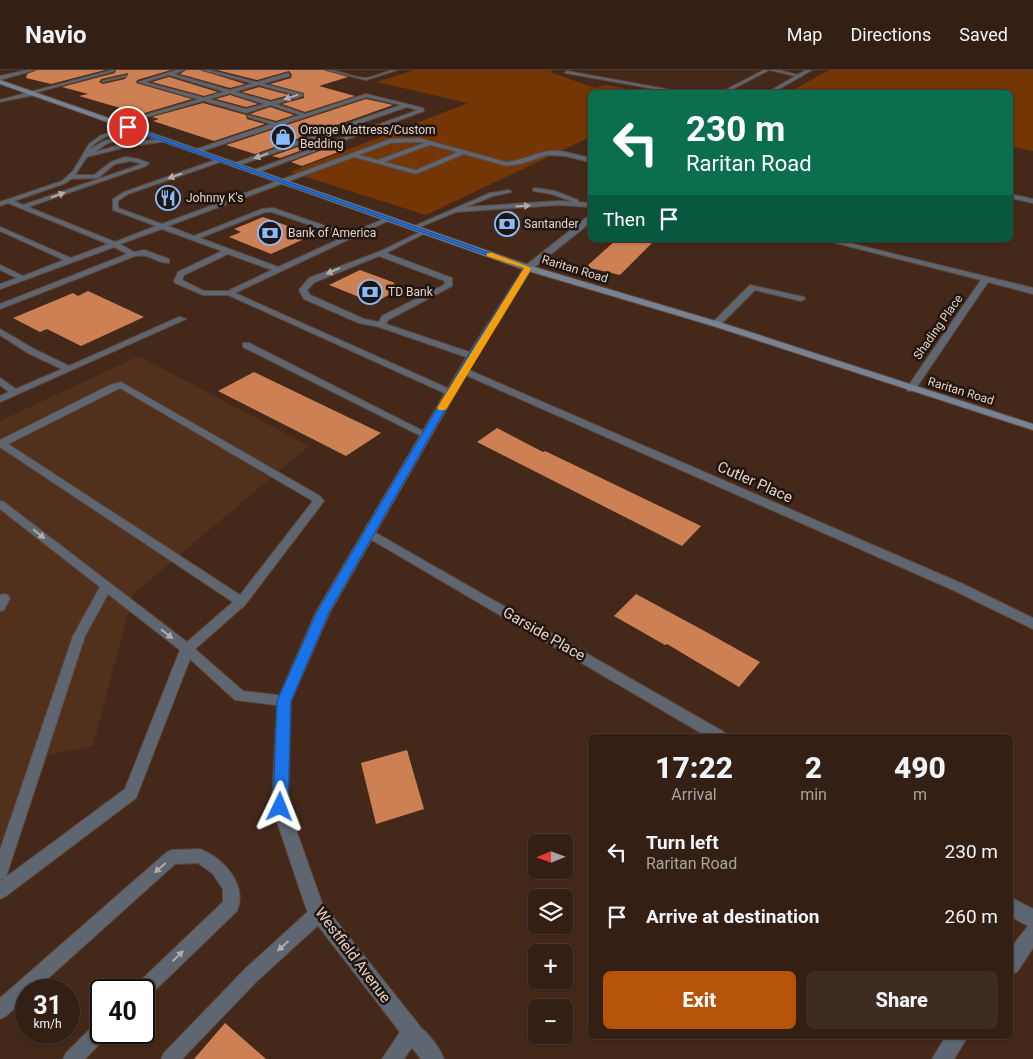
<!DOCTYPE html>
<meta charset="utf-8">
<style>
body{margin:0;font-family:Roboto,sans-serif;background:#3e2c22;color:#f1f3f6;height:100vh;display:flex;flex-direction:column;font-size:19px;white-space:nowrap}
*{box-sizing:border-box;margin:0}
p{font-size:16px;color:#a9a2a0}
.icon{flex:none;width:28px;height:28px;fill:none;stroke:currentColor;stroke-width:2;stroke-linecap:round;stroke-linejoin:round}
.map{position:relative;flex:1;overflow:hidden}
.drawer{position:absolute;left:588px;top:664px;width:425px;height:305px;display:flex;flex-direction:column;background:#331f14;border-radius:8px;box-shadow:0 1px 4px #0004,0 0 0 1px #4e3d34}
.drawer>*{flex:none}
.guide{position:absolute;left:588px;top:20px;width:425px;height:152px;border-radius:8px;box-shadow:0 1px 4px #0004,0 0 0 1px #4e3d34;background:#0b6e4f;color:#fff;overflow:hidden}
.needle{width:32px;rotate:269deg}
.controls{position:absolute;left:528px;top:764px;display:grid;gap:10px}
.controls a{display:grid;place-items:center;width:45px;height:45px;border-radius:8px;background:#331f14;box-shadow:0 1px 4px #0004,0 0 0 1px #4e3d34;font-size:25px}
.speed{position:absolute;left:15px;top:909px;display:flex;gap:10px;font-size:25px;font-weight:700;text-align:center}
.speed>*{display:grid;place-content:center;width:65px;height:65px;border-radius:50%;background:#331f14;box-shadow:0 1px 4px #0004,0 0 0 1px #4e3d34;line-height:1}
.speed small{font-size:12px;font-weight:400}
.speed .limit{border:2px solid #111;border-radius:8px;background:#fff;color:#111}
.pin{position:absolute;display:grid;place-items:center;width:42px;height:42px;color:#fff;margin:-21px;border:2px solid #fff;border-radius:50%;box-shadow:0 1px 5px #0007}
.me{position:absolute;width:55px;margin:-28px;rotate:2deg;stroke-linejoin:round;filter:drop-shadow(0 0 4px #0008)}
.turn{display:flex;align-items:center;gap:18px;height:105px;padding:0 15px;font-size:22px}
.turn .icon{width:65px;height:65px;stroke-width:2.5}
.turn b{display:block;font-size:35px;line-height:42px}
.then{display:flex;align-items:center;height:48px;padding:0 15px;background:#0003;gap:10px;font-size:19px}
.eta{display:flex;justify-content:space-evenly;align-items:center;height:85px;text-align:center}
.eta b{font-size:30px;font-weight:800;line-height:35px}
.button{display:flex;gap:10px;margin-top:auto;padding:10px 15px}
.button a{flex:1;height:58px;border-radius:8px;background:#b45309;color:#fff;font-size:20px;font-weight:800;line-height:58px;text-align:center}
.button a+a{background:#3e2c22;color:#f1f3f6}
ul{padding:0;list-style:none}
li{display:flex;align-items:center;gap:15px;height:65px;padding:0 15px}
li div{flex:1}
li b{display:block;font-size:19px}
li em{font-style:normal}
header{display:flex;align-items:center;gap:30px;box-sizing:border-box;height:70px;padding:0 25px;background:#331f14;border-bottom:1px solid #4e3d34}
header strong{font-size:24px}
nav{display:flex;gap:28px;margin-inline-start:auto;font-size:18px}
.map>svg:first-child{display:block}
</style>
<header>
<strong>Navio</strong>
<nav><a>Map</a><a>Directions</a><a>Saved</a></nav>
</header>
<div class="map">
<svg width="1033" height="989" viewBox="0 0 1033 989">
<rect width="100%" height="100%" fill="#44291a"/>
<!-- built -->
<path fill="#51301c" d="M 139,286 L 309,376 L 133,524 L 93,676 L 48,685 L 0,825 L 0,351 Z"/>
<!-- green -->
<path fill="#743604" d="M 414,0 L 553,0 L 550,2 L 595,18 L 606,15 L 645,22 L 590,22 L 590,67 L 426,145 L 290,102 L 468,33 L 377,12 Z
M 829,0 L 1033,0 L 1033,81 L 1010,76 L 1010,22 L 808,22 L 793,20 Z"/>
<!-- building -->
<path fill="#cc8053" fill-rule="evenodd" d="M 37,0 L 105,0 L 51,14 L 26,8 L 27,4 Z
M 116,0 L 171,0 L 137,10 L 136,13 L 192,29 L 141,44 L 79,26 L 88,24 L 62,17 L 115,3 ZM 128,3 L 125,9 L 103,14 L 99,12 L 101,9 Z
M 186,0 L 200,0 L 245,14 L 230,18 L 180,4 Z
M 217,0 L 324,0 L 348,7 L 319,16 L 355,26 L 305,42 L 282,34 L 304,28 L 304,23 L 270,14 L 291,8 L 292,5 L 289,1 L 257,10 Z
M 169,7 L 218,22 L 204,26 L 152,12 Z
M 259,17 L 289,25 L 271,30 L 242,22 Z
M 230,25 L 258,34 L 246,37 L 216,29 Z
M 366,29 L 393,35 L 255,84 L 226,75 Z
M 203,33 L 246,45 L 247,49 L 265,54 L 214,71 L 153,51 L 159,49 L 152,47 Z
M 270,37 L 294,45 L 276,51 L 250,44 Z
M 312,72 L 319,74 L 280,88 L 272,86 Z
M 330,77 L 341,81 L 302,96 L 291,92 Z
M 263,147 L 313,165 L 271,184 L 229,167 L 241,162 L 234,159 Z
M 616,170 L 655,170 L 620,205 L 586,197 Z
M 360,200 L 395,213 L 393,214 L 403,217 L 374,233 L 329,215 Z
M 88,221 L 144,247 L 81,276 L 47,259 L 40,262 L 13,248 L 73,223 L 78,226 Z
M 254,302 L 381,363 L 346,386 L 218,321 Z
M 497,358 L 543,382 L 545,381 L 701,456 L 682,476 L 477,372 Z
M 636,524 L 699,558 L 760,592 L 739,617 L 667,574 L 665,575 L 614,546 Z
M 407,680 L 424,739 L 376,754 L 361,693 Z
M 225,953 L 266,989 L 194,989 Z"/>
<g fill="none" stroke-linecap="round" stroke-linejoin="round">
<defs>
<path id="service" d="M 112,0 L 115,1 L 34,23 L 34,25 L 0,32 L 0,30 Z
M 177,0 L 184,0 L 174,4 L 271,32 L 296,25 L 202,0 L 209,0 L 303,24 L 303,26 L 276,34 L 305,44 L 366,24 L 423,38 L 424,41 L 253,104 L 251,103 L 251,101 L 418,40 L 407,37 L 234,97 L 232,94 L 401,35 L 366,27 L 196,83 L 194,80 L 271,54 L 248,47 L 248,45 L 276,53 L 300,45 L 270,35 L 246,43 L 138,12 ZM 169,5 L 265,34 L 246,39 L 145,12 Z
M 326,0 C 339,0 353,8 366,8 C 376,7 386,0 397,0 L 366,10 Z
M 764,0 L 769,0 L 727,22 L 722,22 Z
M 770,0 L 778,0 L 802,6 L 800,7 Z
M 567,1 L 677,21 L 679,22 L 672,22 L 565,3 Z
M 127,5 L 125,7 L 103,12 L 101,11 Z
M 128,55 L 130,58 C 116,63 98,67 89,80 L 102,72 L 138,59 L 140,62 L 106,74 L 95,82 L 130,72 L 166,69 L 169,71 L 130,76 L 87,87 L 75,105 L 94,105 L 111,92 L 125,87 L 138,89 L 149,93 L 146,96 L 28,137 L 115,172 L 156,156 L 113,140 L 113,129 L 124,122 L 221,88 L 223,91 L 128,124 L 118,131 L 118,138 L 162,154 L 390,69 L 419,68 L 506,92 C 520,91 530,85 544,82 C 558,78 576,85 590,88 L 590,92 L 565,86 L 547,85 L 521,94 L 506,96 L 464,84 L 416,104 L 354,87 L 168,156 L 194,166 L 262,139 L 273,138 L 349,164 L 386,148 L 390,148 L 390,150 L 235,223 L 454,321 L 455,323 L 451,326 L 228,225 L 203,225 L 175,213 L 174,211 L 178,202 L 222,181 L 162,159 L 120,174 L 134,182 L 144,180 L 169,189 L 169,193 C 155,193 150,183 135,186 L 0,239 L 0,234 L 127,184 L 114,177 L 0,219 L 0,214 L 17,208 L 0,200 L 0,195 L 23,206 L 64,190 L 0,161 L 0,157 L 71,188 L 108,174 L 8,133 L 0,136 L 0,132 L 62,111 L 73,101 L 89,74 L 100,66 ZM 419,72 L 424,73 L 378,90 L 359,85 L 391,73 ZM 430,75 L 458,82 L 416,100 L 384,92 ZM 131,91 L 142,94 L 23,135 L 14,131 L 66,113 L 71,109 L 98,108 L 115,94 ZM 265,142 L 272,142 L 344,167 L 278,197 L 200,168 ZM 228,184 L 272,200 L 228,221 L 204,221 L 182,210 L 184,205 Z
M 535,118 L 555,121 L 578,130 L 578,132 L 590,133 L 590,137 L 559,135 L 456,142 L 415,159 L 410,158 L 490,123 L 509,120 L 512,122 L 493,126 L 466,137 L 559,131 L 573,132 L 552,124 L 533,121 L 533,119 Z
M 422,161 L 427,162 L 386,183 L 452,208 L 452,216 L 388,250 L 386,254 L 475,284 L 475,288 L 469,288 L 379,257 L 359,253 L 304,229 L 299,220 L 309,208 L 381,181 ZM 379,186 L 445,211 L 444,215 L 382,246 L 379,252 L 364,249 L 310,225 L 307,220 L 315,212 Z
M 750,215 L 804,227 L 805,229 L 801,231 L 755,220 L 719,256 L 713,256 L 713,252 Z
M 179,247 L 186,249 L 0,332 L 0,326 L 9,322 L 0,315 L 0,308 L 16,319 L 62,299 L 28,283 L 0,265 L 0,259 L 34,279 L 69,296 Z
M 243,273 L 249,273 L 431,365 L 429,367 L 423,367 L 243,277 Z
M 121,312 L 320,426 L 324,431 L 245,535 L 195,579 L 243,621 L 284,626 L 289,627 L 291,631 L 289,635 L 284,636 L 235,630 L 190,589 L 136,728 L 6,826 L 0,829 L 0,811 L 3,809 L 0,810 L 0,780 L 73,566 L 100,517 L 0,439 L 0,431 L 4,432 L 187,572 L 233,532 L 0,377 L 0,370 L 110,315 ZM 120,318 L 313,431 L 240,525 L 8,374 ZM 108,524 L 180,580 L 125,719 L 6,807 L 85,566 Z
M 4,524 L 8,525 L 10,528 L 4,540 L 0,541 L 0,525 Z
M 200,779 C 223,788 248,814 237,841 L 149,926 L 144,928 L 144,920 L 134,920 L 137,914 L 223,832 L 223,819 L 213,804 L 198,793 L 175,794 L 35,920 L 26,920 L 26,928 L 6,946 L 0,949 L 0,928 L 167,782 L 172,780 Z
M 319,835 L 325,837 L 327,843 L 325,849 L 257,911 L 182,989 L 161,989 L 164,983 L 245,899 L 313,837 Z
M 101,951 L 101,962 L 109,962 L 107,966 L 85,989 L 63,989 L 66,983 L 95,954 Z"/>
<path id="minor" d="M 27,0 L 35,0 L 0,10 L 0,6 Z
M 288,3 L 290,6 L 119,55 L 114,54 Z
M 1010,124 L 1033,129 L 1033,133 L 1010,128 Z
M 824,170 L 837,170 L 1033,218 L 1033,224 L 988,212 L 914,321 L 908,321 L 906,319 L 981,210 Z
M 464,298 L 963,514 L 1033,548 L 1033,559 L 953,520 L 461,303 L 461,299 Z
M 369,459 L 724,662 L 726,666 L 706,666 L 365,466 L 363,463 Z
M 1010,827 L 1033,839 L 1033,878 L 1017,902 L 1010,904 L 1010,879 L 1028,856 L 1010,846 Z
M 412,952 C 425,958 439,976 444,989 L 421,989 L 405,969 L 402,962 L 405,955 Z
M 946,966 L 968,966 L 954,989 L 932,989 Z"/>
<path id="tertiary" d="M 806,0 L 812,0 L 774,22 L 768,22 Z
M 587,147 L 590,147 L 590,153 L 531,200 L 477,286 L 330,542 L 291,631 L 288,737 L 322,833 L 419,955 L 422,962 L 404,989 L 382,989 L 400,962 L 309,844 L 306,838 L 272,737 L 277,631 L 316,542 L 467,286 L 525,196 Z"/>
<path id="secondary" d="M 0,10 L 531,196 L 719,252 L 1033,354 L 1033,360 L 713,256 L 525,200 L 0,14 Z"/>
</defs>
<!-- service casing -->
<use href="#service" stroke="#604739" stroke-width="2"/>
<!-- minor casing -->
<use href="#minor" stroke="#604739" stroke-width="2"/>
<!-- tertiary casing -->
<use href="#tertiary" stroke="#604739" stroke-width="2"/>
<!-- secondary casing -->
<use href="#secondary" stroke="#604739" stroke-width="2"/>
<!-- service -->
<use href="#service" fill="#5d6671" fill-rule="evenodd"/>
<!-- minor -->
<use href="#minor" fill="#5d6671" fill-rule="evenodd"/>
<!-- tertiary -->
<use href="#tertiary" fill="#5d6671" fill-rule="evenodd"/>
<!-- secondary -->
<use href="#secondary" fill="#758395" fill-rule="evenodd"/>
</g>
<!-- one-way arrows -->
<defs><path id="oneway-solid" d="M-6-.8H1V-3.2L6.5 0L1 3.2V.8H-6Z" transform="scale(1.25)"/></defs>
<g fill="#b3aca9">
<use href="#oneway-solid" transform="translate(291 27) rotate(163)"/>
<use href="#oneway-solid" transform="translate(261 86) rotate(161)"/>
<use href="#oneway-solid" transform="translate(175 106) rotate(161)"/>
<use href="#oneway-solid" transform="translate(58 125) rotate(-19)"/>
<use href="#oneway-solid" transform="translate(523 136) rotate(-4)"/>
<use href="#oneway-solid" transform="translate(333 201) rotate(157)"/>
<use href="#oneway-solid" transform="translate(39 464) rotate(38)"/>
<use href="#oneway-solid" transform="translate(167 564) rotate(38)"/>
<use href="#oneway-solid" transform="translate(160 798) rotate(139)"/>
<use href="#oneway-solid" transform="translate(283 876) rotate(138)"/>
<use href="#oneway-solid" transform="translate(178 886) rotate(-44)"/>
</g>
<!-- route -->
<path fill="#1a73e8" stroke="#114b97" d="M 128,56 L 532,198 L 476,286 L 329,542 L 291,631 L 288,737 L 286,741 L 280,743 L 275,741 L 273,737 L 277,631 L 317,542 L 468,286 L 524,198 L 126,58 Z"/>
<!-- slow -->
<path fill="#f59e0b" d="M 487,183 L 492,183 L 532,198 L 447,338 L 445,340 L 439,340 L 437,338 L 524,198 L 487,186 Z"/>
<!-- icons -->
<defs>
<symbol id="shop-ring" viewBox="-11 -11 22 22"><circle r="9.5" fill="#21150f" stroke="#87bbfb" stroke-width="1.5"/><path d="M-5-2.5h2.3a2.7 3.5 0 0 1 5.4 0H5L5.5 6h-11ZM-1.5-2.5h3a1.5 2.3 0 0 0-3 0Z" fill="#87bbfb"/></symbol>
<symbol id="restaurant-ring" viewBox="-11 -11 22 22"><circle r="9.5" fill="#21150f" stroke="#87bbfb" stroke-width="1.5"/><path d="M-5-6h1v4h1v-4h1v4h1v-4h1v5L-1.5 .5V6h-2V.5L-5-1ZM5-6V6H3V1.5H1.5Q1.5-4 5-6Z" fill="#87bbfb"/></symbol>
<symbol id="bank-ring" viewBox="-11 -11 22 22"><circle r="9.5" fill="#21150f" stroke="#87bbfb" stroke-width="1.5"/><path d="M-6-4H6V4H-6ZM0-2.3a2.3 2.3 0 1 0 0 4.6a2.3 2.3 0 1 0 0-4.6Z" fill="#87bbfb"/></symbol>
</defs>
<g fill-rule="evenodd">
<use href="#shop-ring" x="269" y="53" width="28" height="28"/>
<use href="#restaurant-ring" x="154" y="114" width="28" height="28"/>
<use href="#bank-ring" x="493" y="140" width="28" height="28"/>
<use href="#bank-ring" x="256" y="149" width="28" height="28"/>
<use href="#bank-ring" x="356" y="208" width="28" height="28"/>
</g>
<g text-anchor="middle" dominant-baseline="central" stroke-width="5" stroke-linejoin="round" paint-order="stroke">
<!-- far-poi labels -->
<g font-size="12" fill="#e2d1c7" stroke="#21150f" text-anchor="start">
<text x="300" y="60">Orange Mattress/Custom<tspan x="300" dy="14">Bedding</tspan></text>
<text x="186" y="128">Johnny K's</text>
<text x="524" y="154">Santander</text>
<text x="288" y="163">Bank of America</text>
<text x="388" y="222">TD Bank</text>
</g>
<!-- far-street labels -->
<g font-size="12" fill="#e2d1c7" stroke="#21150f">
<text transform="translate(575 199) rotate(17)">Raritan Road</text>
<text transform="translate(938 257) rotate(-55)">Shading Place</text>
<text transform="translate(961 321) rotate(17)">Raritan Road</text>
</g>
<!-- street labels -->
<g font-size="15" fill="#e2d1c7" stroke="#21150f">
<text transform="translate(755 412) rotate(24)">Cutler Place</text>
<text transform="translate(544 564) rotate(30)">Garside Place</text>
<text transform="translate(353 885) rotate(53)">Westfield Avenue</text>
</g>
</g>
</svg>
<div class="controls">
<a><svg class="needle" viewBox="-14 -14 28 28"><path d="M0-13l5 13h-10z" fill="#e53935"/><path d="M0 13l5-13h-10z" fill="#a9a2a0"/></svg></a>
<a><svg class="icon" aria-label="layers" viewBox="0 0 24 24"><path d="M12 4l9 5-9 5-9-5zM3 14l9 5 9-5"/></svg></a>
<a>+</a>
<a>−</a>
</div>
<div class="speed"><div>31<small>km/h</small></div><div class="limit">40</div></div>
<div class="pin" style="left:128px;top:57px;background:#d93025"><svg class="icon" aria-label="arrive" viewBox="0 0 24 24"><path d="M6 21V4h12l-3 4 3 4H6"/></svg></div>
<svg class="me" style="left:280px;top:737px" viewBox="-20 -20 40 40"><path d="M0-17L14 15 0 8-14 15z" fill="#1a73e8" stroke="#fff" stroke-width="4"/></svg>
<div class="guide">
<div class="turn"><svg class="icon" aria-label="left" viewBox="0 0 24 24"><path d="M17 20v-9H6M10 6l-5 5 5 5"/></svg><div><b>230 m</b>Raritan Road</div></div>
<div class="then">Then<svg class="icon" aria-label="arrive" viewBox="0 0 24 24"><path d="M6 21V4h12l-3 4 3 4H6"/></svg></div>
</div>
<section class="drawer">
<div class="eta">
<div><b>17:22</b><p>Arrival</p></div>
<div><b>2</b><p>min</p></div>
<div><b>490</b><p>m</p></div>
</div>
<ul>
<li><svg class="icon" aria-label="left" viewBox="0 0 24 24"><path d="M17 20v-9H6M10 6l-5 5 5 5"/></svg><div><b>Turn left</b><p>Raritan Road</p></div><em>230 m</em></li>
<li><svg class="icon" aria-label="arrive" viewBox="0 0 24 24"><path d="M6 21V4h12l-3 4 3 4H6"/></svg><div><b>Arrive at destination</b></div><em>260 m</em></li>
</ul>
<div class="button"><a>Exit</a><a>Share</a></div>
</section>
</div>
